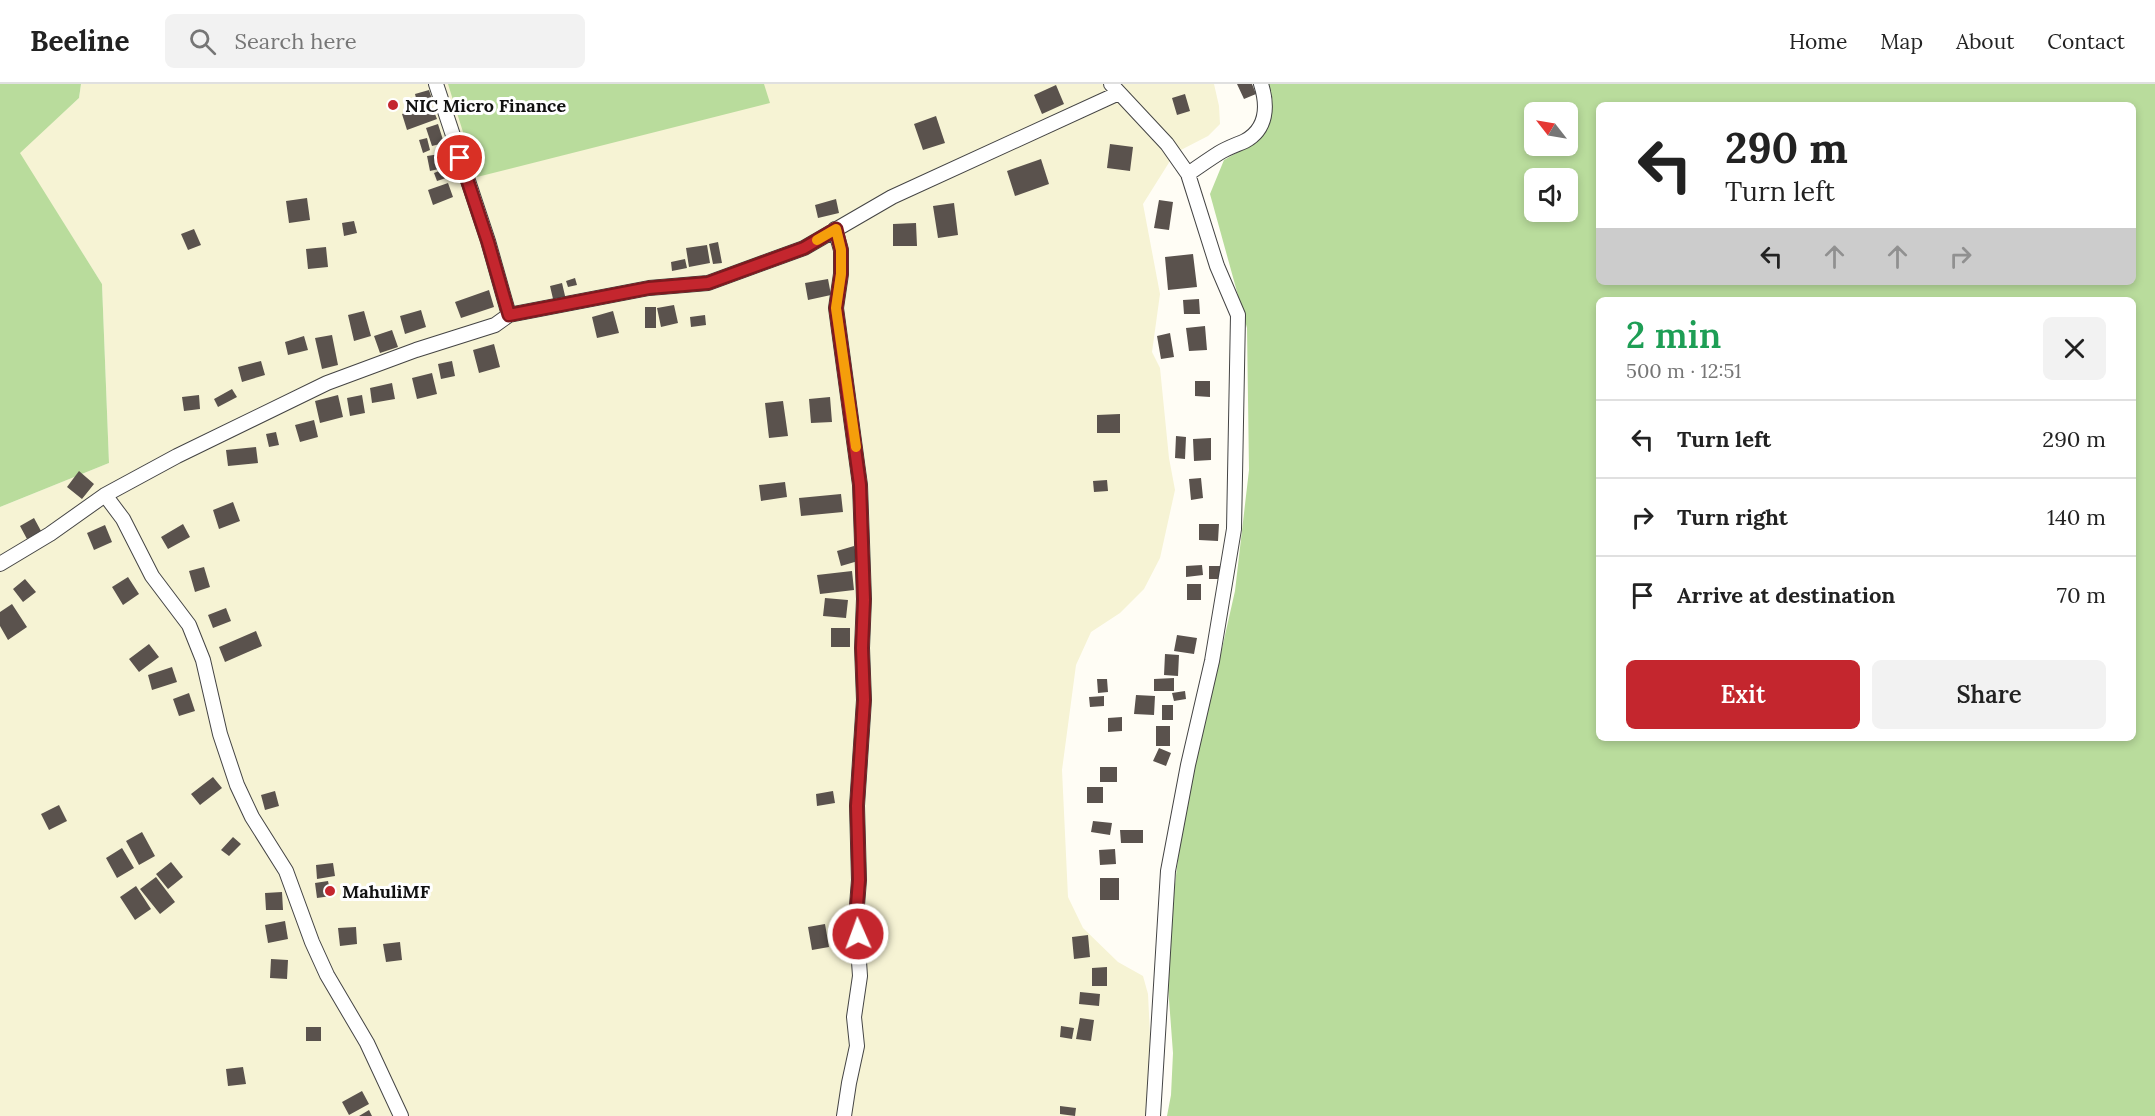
<!DOCTYPE html>
<meta charset="utf-8">
<style>
body{margin:0;font-family:Lora,serif;background:#f2f2f2;color:#222;height:100vh;display:flex;flex-direction:column;font-size:22px;white-space:nowrap}
*{box-sizing:border-box;margin:0}
p{font-size:20px;color:#767676}
.icon{flex:none;width:33px;height:33px;fill:none;stroke:currentColor;stroke-width:2;stroke-linecap:round;stroke-linejoin:round}
.map{position:relative;flex:1;overflow:hidden}
.details{position:absolute;left:1596px;top:213px;width:540px;height:444px;display:flex;flex-direction:column;background:#fff;border-radius:9px;box-shadow:0 3px 9px #0003}
.details>*{flex:none}
.hud{position:absolute;left:1596px;top:18px;width:540px;height:183px;border-radius:9px;box-shadow:0 3px 9px #0003;background:#fff;color:#222;overflow:hidden}
.needle{width:39px;rotate:301deg}
.fabs{position:absolute;left:1524px;top:18px;display:grid;gap:12px}
.fabs a{display:grid;place-items:center;width:54px;height:54px;border-radius:9px;background:#fff;box-shadow:0 3px 9px #0003;font-size:30px}
.pin{position:absolute;display:grid;place-items:center;width:51px;height:51px;color:#fff;margin:-26px;border:3px solid #fff;border-radius:50%;box-shadow:0 2px 6px #0007}
.me{position:absolute;width:66px;margin:-33px;rotate:358deg;stroke-linejoin:round;filter:drop-shadow(0 0 4px #0008)}
.turn{display:flex;align-items:center;gap:21px;height:126px;padding:0 30px;font-size:27px}
.turn .icon{width:78px;height:78px;stroke-width:2.5}
.turn b{display:block;font-size:42px;line-height:51px}
.lanes{display:flex;align-items:center;height:57px;padding:0 30px;background:#0003;justify-content:center;gap:30px;direction:ltr}
.lanes .off{opacity:.35}
.round{display:grid;place-items:center;flex:none;width:63px;height:63px;border-radius:9px;background:#f2f2f2}
.summary{display:flex;align-items:center;justify-content:space-between;height:102px;padding:0 30px}
h1{font-size:36px;font-weight:600;line-height:45px;color:#1e9e55}
.button{display:flex;gap:12px;margin-top:auto;padding:12px 30px}
.button a{flex:1;height:69px;border-radius:9px;background:#c4262e;color:#fff;font-size:24px;font-weight:600;line-height:69px;text-align:center}
.button a+a{background:#f2f2f2;color:#222}
ul{padding:0;list-style:none}
li{display:flex;align-items:center;gap:18px;height:78px;padding:0 30px;border-top:2px solid #e0e0e0}
li div{flex:1}
li b{display:block;font-size:22px}
li em{font-style:normal}
header{display:flex;align-items:center;gap:36px;box-sizing:border-box;height:84px;padding:0 30px;background:#fff;border-bottom:2px solid #e0e0e0}
header strong{font-size:28px}
nav{display:flex;gap:33px;margin-inline-start:auto;font-size:21px}
.search{width:420px;height:54px;background:#f2f2f2;display:flex;align-items:center;gap:15px;box-sizing:border-box;padding:0 21px;border-radius:9px;color:#767676;font-size:22px}
.map>svg:first-child{display:block}
</style>
<header>
<strong>Beeline</strong>
<div class="search"><svg class="icon" aria-label="search" viewBox="0 0 24 24"><circle cx="10" cy="10" r="6"/><path d="M15 15l6 6"/></svg>Search here</div>
<nav><a>Home</a><a>Map</a><a>About</a><a>Contact</a></nav>
</header>
<div class="map">
<svg width="2155" height="1032" viewBox="0 0 2155 1032">
<rect width="100%" height="100%" fill="#fffdf5"/>
<!-- farmland -->
<path fill="#f6f3d4" d="M 81,0 L 1214,0 L 1219,22 L 1220,40 L 1208,52 L 1175,69 L 1143,120 L 1160,210 L 1152,268 L 1160,284 L 1169,374 L 1175,406 L 1160,474 L 1144,505 L 1120,529 L 1091,548 L 1076,581 L 1062,686 L 1068,813 L 1083,844 L 1118,878 L 1143,892 L 1148,910 L 1151,971 L 1146,1032 L 0,1032 L 0,423 L 109,379 L 102,200 L 19,69 L 79,14 Z"/>
<!-- forest -->
<path fill="#b9dc9c" fill-rule="evenodd" d="M 0,0 L 81,0 L 79,14 L 20,69 L 102,200 L 109,379 L 0,423 Z
M 448,0 L 764,0 L 770,19 L 477,93 Z
M 1267,0 L 2155,0 L 2155,1032 L 1167,1032 L 1171,1011 L 1173,969 L 1168,902 L 1171,834 L 1179,766 L 1193,692 L 1235,507 L 1249,386 L 1247,244 L 1210,110 L 1224,76 L 1259,56 L 1270,15 ZM 1599,21 L 2133,21 L 2133,198 L 1599,198 ZM 1534,28 L 1568,28 L 1568,62 L 1534,62 ZM 1534,94 L 1568,94 L 1568,128 L 1534,128 ZM 1599,216 L 2133,216 L 2133,654 L 1599,654 Z"/>
<!-- building -->
<path fill="#5a524d" d="M 1237,0 L 1252,0 L 1256,10 L 1244,15 Z
M 1056,1 L 1064,20 L 1042,30 L 1034,11 Z
M 429,6 L 433,18 L 418,22 L 415,10 Z
M 1185,10 L 1190,27 L 1177,31 L 1172,14 Z
M 431,20 L 437,35 L 407,46 L 402,30 Z
M 936,32 L 945,59 L 923,66 L 914,40 Z
M 438,40 L 444,59 L 432,62 L 426,44 Z
M 427,54 L 430,66 L 423,69 L 419,56 Z
M 1110,60 L 1133,63 L 1130,87 L 1107,84 Z
M 440,70 L 443,84 L 430,87 L 427,72 Z
M 1041,75 L 1049,100 L 1015,112 L 1007,87 Z
M 449,83 L 452,92 L 437,97 L 434,89 Z
M 448,99 L 453,113 L 433,121 L 428,106 Z
M 307,114 L 310,136 L 289,139 L 286,117 Z
M 836,115 L 839,129 L 818,134 L 815,121 Z
M 1159,116 L 1173,118 L 1169,146 L 1154,144 Z
M 954,119 L 958,151 L 938,154 L 933,122 Z
M 354,137 L 357,149 L 344,152 L 342,139 Z
M 916,139 L 917,162 L 893,162 L 893,140 Z
M 194,145 L 201,161 L 188,166 L 181,150 Z
M 718,158 L 722,179 L 713,180 L 709,160 Z
M 707,161 L 710,179 L 689,183 L 686,164 Z
M 326,163 L 328,183 L 308,185 L 306,165 Z
M 1193,170 L 1197,203 L 1168,206 L 1165,173 Z
M 685,175 L 687,184 L 672,187 L 671,178 Z
M 575,194 L 577,201 L 568,203 L 566,197 Z
M 828,195 L 831,211 L 808,216 L 805,199 Z
M 562,199 L 566,216 L 554,219 L 550,202 Z
M 489,206 L 494,223 L 461,234 L 455,218 Z
M 1199,215 L 1200,230 L 1184,230 L 1183,216 Z
M 674,221 L 678,239 L 661,243 L 657,224 Z
M 645,223 L 656,223 L 656,244 L 645,244 Z
M 421,226 L 426,243 L 405,250 L 400,232 Z
M 364,227 L 371,252 L 354,257 L 348,231 Z
M 613,227 L 619,249 L 597,254 L 592,233 Z
M 705,231 L 706,241 L 691,243 L 690,233 Z
M 1205,242 L 1207,266 L 1189,267 L 1186,244 Z
M 392,246 L 398,263 L 380,269 L 374,252 Z
M 1170,249 L 1174,273 L 1161,275 L 1157,252 Z
M 332,251 L 338,281 L 322,285 L 315,254 Z
M 304,252 L 308,266 L 288,271 L 285,258 Z
M 494,260 L 500,283 L 479,289 L 473,266 Z
M 261,277 L 265,291 L 242,298 L 238,283 Z
M 452,277 L 455,292 L 441,295 L 438,280 Z
M 432,289 L 437,310 L 417,315 L 412,294 Z
M 1195,297 L 1210,297 L 1210,313 L 1195,312 Z
M 392,299 L 395,315 L 372,319 L 370,304 Z
M 232,305 L 237,313 L 218,323 L 214,315 Z
M 199,311 L 200,325 L 184,327 L 182,313 Z
M 338,311 L 343,333 L 320,339 L 315,317 Z
M 362,311 L 365,329 L 350,332 L 347,314 Z
M 830,313 L 832,338 L 811,339 L 809,315 Z
M 783,317 L 788,352 L 769,354 L 765,319 Z
M 1120,330 L 1120,349 L 1097,349 L 1097,331 Z
M 314,336 L 318,353 L 300,358 L 295,341 Z
M 276,348 L 279,361 L 269,363 L 266,350 Z
M 1176,352 L 1186,353 L 1185,375 L 1175,374 Z
M 1211,354 L 1211,376 L 1194,377 L 1193,355 Z
M 256,363 L 258,379 L 228,382 L 226,366 Z
M 79,387 L 94,400 L 82,415 L 67,403 Z
M 1201,394 L 1203,414 L 1191,416 L 1189,395 Z
M 1107,396 L 1108,407 L 1094,408 L 1093,397 Z
M 785,398 L 787,413 L 761,417 L 759,401 Z
M 841,410 L 843,428 L 801,432 L 799,414 Z
M 233,418 L 240,437 L 219,445 L 213,426 Z
M 34,434 L 41,447 L 27,455 L 20,442 Z
M 183,440 L 190,453 L 168,465 L 161,453 Z
M 1199,440 L 1219,440 L 1218,457 L 1199,456 Z
M 105,441 L 112,458 L 94,466 L 87,449 Z
M 854,462 L 858,477 L 841,482 L 837,467 Z
M 1202,481 L 1203,491 L 1186,493 L 1186,482 Z
M 1209,482 L 1220,482 L 1220,495 L 1209,495 Z
M 204,483 L 210,503 L 195,508 L 189,487 Z
M 852,487 L 854,506 L 820,510 L 817,491 Z
M 128,493 L 139,510 L 123,521 L 112,503 Z
M 25,495 L 36,508 L 23,518 L 13,505 Z
M 1187,500 L 1201,500 L 1201,516 L 1187,516 Z
M 825,514 L 848,516 L 846,534 L 823,532 Z
M 12,520 L 27,543 L 8,556 L 0,542 L 0,528 Z
M 226,524 L 231,537 L 213,544 L 208,531 Z
M 831,544 L 850,544 L 850,563 L 831,563 Z
M 256,547 L 262,562 L 225,578 L 219,563 Z
M 1177,551 L 1197,554 L 1194,570 L 1174,567 Z
M 149,560 L 159,573 L 139,588 L 129,575 Z
M 1165,570 L 1179,571 L 1178,592 L 1164,591 Z
M 172,583 L 177,598 L 152,606 L 148,591 Z
M 1174,594 L 1174,607 L 1154,607 L 1154,595 Z
M 1097,595 L 1107,595 L 1108,608 L 1098,609 Z
M 1185,607 L 1186,615 L 1174,617 L 1172,609 Z
M 189,609 L 195,627 L 179,632 L 173,615 Z
M 1136,611 L 1155,612 L 1154,631 L 1134,630 Z
M 1104,612 L 1104,622 L 1090,623 L 1089,613 Z
M 1162,621 L 1173,621 L 1173,636 L 1162,636 Z
M 1122,633 L 1122,647 L 1108,648 L 1108,634 Z
M 1156,642 L 1170,642 L 1170,662 L 1156,662 Z
M 1159,664 L 1171,669 L 1166,682 L 1153,677 Z
M 1100,683 L 1117,683 L 1117,698 L 1100,698 Z
M 213,693 L 222,704 L 200,721 L 191,710 Z
M 1087,703 L 1103,703 L 1103,719 L 1087,719 Z
M 275,707 L 279,722 L 265,726 L 261,711 Z
M 833,707 L 835,719 L 817,722 L 816,710 Z
M 59,721 L 67,737 L 49,746 L 41,730 Z
M 1093,737 L 1112,739 L 1110,751 L 1091,748 Z
M 1120,746 L 1143,746 L 1143,759 L 1121,759 Z
M 142,748 L 155,772 L 139,781 L 126,757 Z
M 233,753 L 241,760 L 229,772 L 221,766 Z
M 122,764 L 134,784 L 117,794 L 106,774 Z
M 1115,765 L 1116,780 L 1100,781 L 1099,766 Z
M 171,778 L 183,793 L 168,805 L 156,790 Z
M 333,779 L 335,792 L 317,795 L 316,781 Z
M 156,793 L 175,818 L 160,830 L 140,805 Z
M 1100,794 L 1119,794 L 1119,816 L 1100,816 Z
M 328,797 L 331,812 L 317,814 L 315,799 Z
M 136,802 L 151,825 L 135,836 L 120,813 Z
M 282,808 L 283,826 L 266,826 L 265,809 Z
M 285,837 L 288,855 L 268,859 L 265,841 Z
M 825,840 L 829,863 L 812,866 L 808,843 Z
M 356,843 L 357,860 L 340,862 L 338,844 Z
M 1088,851 L 1090,873 L 1074,875 L 1072,853 Z
M 400,858 L 402,876 L 386,878 L 383,860 Z
M 271,875 L 288,876 L 287,895 L 270,894 Z
M 1107,883 L 1107,902 L 1092,902 L 1092,884 Z
M 1080,908 L 1100,910 L 1099,922 L 1079,920 Z
M 1080,934 L 1094,936 L 1091,957 L 1076,955 Z
M 1061,942 L 1074,944 L 1072,955 L 1060,953 Z
M 306,943 L 321,943 L 321,957 L 306,957 Z
M 243,983 L 246,1000 L 228,1002 L 226,985 Z
M 362,1007 L 369,1020 L 349,1031 L 342,1018 Z
M 1060,1022 L 1076,1024 L 1075,1032 L 1060,1030 Z
M 369,1026 L 372,1032 L 359,1032 Z"/>
<g fill="none" stroke-linecap="round" stroke-linejoin="round">
<defs>
<path id="street" d="M 436,0 L 488,157 L 509,231
M 1111,0 L 1167,60 L 1188,90 L 1217,182 L 1238,231 L 1234,445 L 1212,577 L 1188,681 L 1168,787 L 1153,1032
M 1188,90 C 1198,83 1208,76 1219,69 C 1227,64 1236,61 1245,57 C 1267,45 1268,22 1261,0
M 835,145 L 841,166 L 841,190 L 836,224 L 860,401 L 864,515 L 862,564 L 864,616 L 857,722 L 859,796 L 856,834 L 860,892 L 854,933 L 857,962 L 849,999 L 844,1032
M 0,480 L 50,450 L 105,411
M 401,1032 L 367,959 L 327,891 L 312,858 L 286,787 L 252,733 L 237,701 L 220,650 L 203,576 L 189,541 L 152,492 L 123,435 L 105,411 L 177,372 L 327,299 L 416,266 L 495,241 L 509,231 L 649,204 L 708,199 L 804,164 L 892,113 L 1119,9"/>
</defs>
<!-- street casing -->
<use href="#street" stroke="#444" stroke-width="16"/>
<!-- street -->
<use href="#street" stroke="#fff" stroke-width="14"/>
</g>
<g fill="none" stroke-linecap="round" stroke-linejoin="round">
<defs>
<path id="route" d="M 460,74 L 488,158 L 509,231 L 649,204 L 708,199 L 804,164 L 836,145 L 841,166 L 841,190 L 836,224 L 860,401 L 864,516 L 862,564 L 864,616 L 857,722 L 859,796 L 856,834 L 858,850"/>
</defs>
<!-- route casing -->
<use href="#route" stroke="#7f191e" stroke-width="15"/>
<!-- route -->
<use href="#route" stroke="#c4262e" stroke-width="10"/>
<!-- slow -->
<path stroke="#f59e0b" stroke-width="10" d="M 817,156 L 836,145 L 841,166 L 841,190 L 836,224 L 856,363"/>
</g>
<!-- markers -->
<g fill="#c4262e" stroke="#fff" stroke-width="2">
<circle cx="393" cy="21" r="6"/>
<circle cx="330" cy="807" r="6"/>
</g>
<g text-anchor="middle" dominant-baseline="central" stroke-width="6" stroke-linejoin="round" paint-order="stroke">
<!-- poi labels -->
<g font-size="18" font-weight="bold" fill="#111" stroke="#fff" text-anchor="start">
<text x="405" y="21">NIC Micro Finance</text>
<text x="342" y="807">MahuliMF</text>
</g>
</g>
</svg>
<div class="fabs">
<a><svg class="needle" viewBox="-14 -14 28 28"><path d="M0-13l5 13h-10z" fill="#e53935"/><path d="M0 13l5-13h-10z" fill="#767676"/></svg></a>
<a><svg class="icon" aria-label="sound" viewBox="0 0 24 24"><path d="M4 9h4l5-4v14l-5-4H4zM17 9q2 3 0 6"/></svg></a>
</div>
<div class="pin" style="left:460px;top:74px;background:#d93025"><svg class="icon" aria-label="arrive" viewBox="0 0 24 24"><path d="M6 21V4h12l-3 4 3 4H6"/></svg></div>
<svg class="me" style="left:858px;top:850px" viewBox="-20 -20 40 40"><circle r="17" fill="#c4262e" stroke="#fff" stroke-width="3"/><path d="M0-11L8 9 0 5-8 9z" fill="#fff"/></svg>
<div class="hud">
<div class="turn"><svg class="icon" aria-label="left" viewBox="0 0 24 24"><path d="M17 20v-9H6M10 6l-5 5 5 5"/></svg><div><b>290 m</b>Turn left</div></div>
<div class="lanes"><svg class="icon" aria-label="left" viewBox="0 0 24 24"><path d="M17 20v-9H6M10 6l-5 5 5 5"/></svg><svg class="icon off" aria-label="ahead" viewBox="0 0 24 24"><path d="M12 20V5M6 11l6-6 6 6"/></svg><svg class="icon off" aria-label="ahead" viewBox="0 0 24 24"><path d="M12 20V5M6 11l6-6 6 6"/></svg><svg class="icon off" aria-label="right" viewBox="0 0 24 24"><path d="M7 20v-9h11M14 6l5 5-5 5"/></svg></div>
</div>
<section class="details">
<div class="summary"><div><h1>2 min</h1><p>500 m · 12:51</p></div><a class="round"><svg class="icon" aria-label="close" viewBox="0 0 24 24"><path d="M6 6l12 12M18 6L6 18"/></svg></a></div>
<ul>
<li><svg class="icon" aria-label="left" viewBox="0 0 24 24"><path d="M17 20v-9H6M10 6l-5 5 5 5"/></svg><div><b>Turn left</b></div><em>290 m</em></li>
<li><svg class="icon" aria-label="right" viewBox="0 0 24 24"><path d="M7 20v-9h11M14 6l5 5-5 5"/></svg><div><b>Turn right</b></div><em>140 m</em></li>
<li><svg class="icon" aria-label="arrive" viewBox="0 0 24 24"><path d="M6 21V4h12l-3 4 3 4H6"/></svg><div><b>Arrive at destination</b></div><em>70 m</em></li>
</ul>
<div class="button"><a>Exit</a><a>Share</a></div>
</section>
</div>
